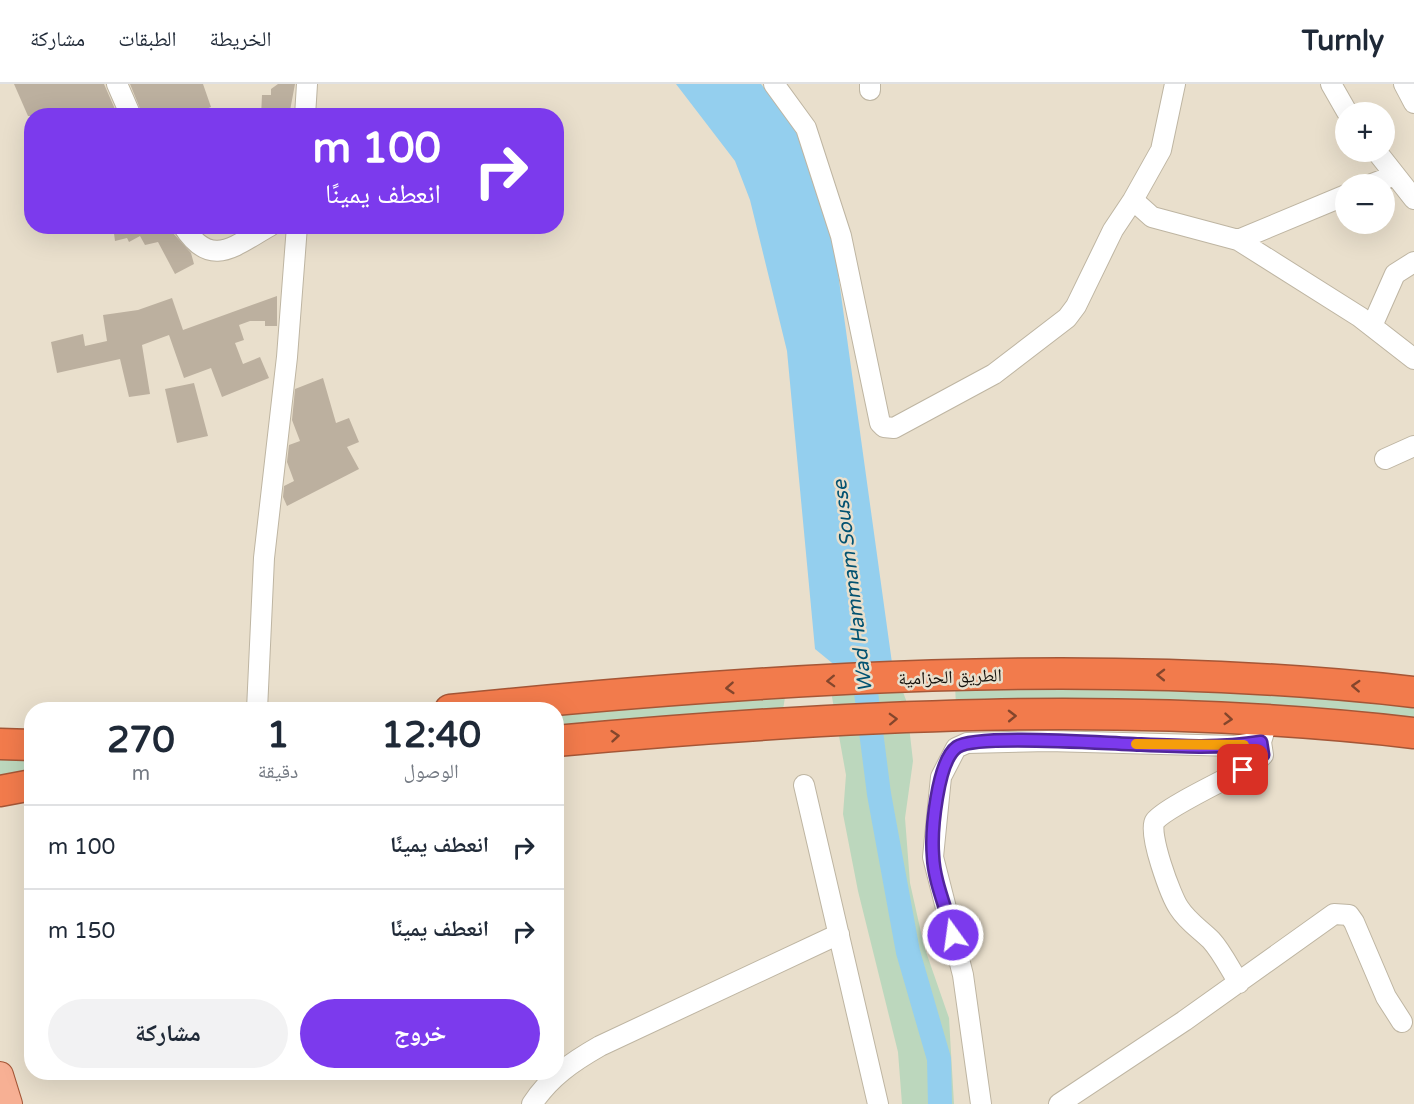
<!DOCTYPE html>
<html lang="ar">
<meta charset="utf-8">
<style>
body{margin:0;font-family:"Varela Round","Noto Naskh Arabic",sans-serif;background:#f2f2f3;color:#1f2937;direction:rtl;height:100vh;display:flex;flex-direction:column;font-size:22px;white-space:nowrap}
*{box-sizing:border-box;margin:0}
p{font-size:20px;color:#747a83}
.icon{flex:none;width:33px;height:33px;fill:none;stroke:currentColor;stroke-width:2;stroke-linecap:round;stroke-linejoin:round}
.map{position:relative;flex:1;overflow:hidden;direction:ltr}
.panel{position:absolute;left:24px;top:618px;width:540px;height:378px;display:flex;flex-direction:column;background:#fff;border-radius:24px;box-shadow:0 6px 24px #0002;direction:rtl}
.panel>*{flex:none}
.hud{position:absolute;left:24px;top:24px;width:540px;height:126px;border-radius:24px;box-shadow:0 6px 24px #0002;direction:rtl;background:#7c3aed;color:#fff;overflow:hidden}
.buttons{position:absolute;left:1335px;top:18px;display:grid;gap:12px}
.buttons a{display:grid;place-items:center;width:60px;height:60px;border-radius:50%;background:#fff;box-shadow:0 6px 24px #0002;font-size:30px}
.pin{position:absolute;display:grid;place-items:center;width:51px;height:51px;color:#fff;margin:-26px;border-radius:12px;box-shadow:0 3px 9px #0006}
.me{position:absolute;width:66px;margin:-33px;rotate:346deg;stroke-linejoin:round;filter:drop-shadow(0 0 4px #0008)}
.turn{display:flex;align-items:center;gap:21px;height:126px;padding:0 24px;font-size:27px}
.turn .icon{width:78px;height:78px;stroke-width:2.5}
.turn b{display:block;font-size:42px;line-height:51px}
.eta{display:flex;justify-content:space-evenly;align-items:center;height:102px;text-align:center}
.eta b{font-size:36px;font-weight:700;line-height:42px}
.action{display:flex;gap:12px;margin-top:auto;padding:12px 24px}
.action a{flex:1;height:69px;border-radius:36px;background:#7c3aed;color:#fff;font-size:24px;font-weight:700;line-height:69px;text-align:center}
.action a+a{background:#f2f2f3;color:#1f2937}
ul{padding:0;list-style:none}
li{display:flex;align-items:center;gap:18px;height:84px;padding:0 24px;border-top:2px solid #e0e1e3}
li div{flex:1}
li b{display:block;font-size:22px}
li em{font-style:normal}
header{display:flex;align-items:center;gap:36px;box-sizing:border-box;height:84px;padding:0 30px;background:#fff;border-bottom:2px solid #e0e1e3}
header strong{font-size:28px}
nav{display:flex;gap:33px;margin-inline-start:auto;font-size:21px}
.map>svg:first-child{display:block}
</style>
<header>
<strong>Turnly</strong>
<nav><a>الخريطة</a><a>الطبقات</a><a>مشاركة</a></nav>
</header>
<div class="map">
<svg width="1414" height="1020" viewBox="0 0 1414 1020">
<rect width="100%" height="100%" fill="#e9dfcc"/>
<!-- green -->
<path fill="#bcd7bd" d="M 892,579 L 906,616 L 913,677 L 905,734 L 910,799 L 924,862 L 949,934 L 954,1020 L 902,1020 L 898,968 L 858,807 L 843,730 L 846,691 L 832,613 L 837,583 Z
M 1065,598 L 1414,617 L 1414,642 L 956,623 L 955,600 Z
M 786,607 L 782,632 L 557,649 L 556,626 Z
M 0,668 L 31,670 L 31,693 L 0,700 Z"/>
<!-- water -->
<path fill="#94cfee" d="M 676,0 L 761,0 L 800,49 L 833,153 L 892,579 L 837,583 L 815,565 L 787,267 L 750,116 L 735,77 Z"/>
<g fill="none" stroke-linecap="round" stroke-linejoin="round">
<!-- river -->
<path stroke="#94cfee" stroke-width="24" d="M 862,577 L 879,710 L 908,868 L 939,975 L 940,1020"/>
</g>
<!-- building -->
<path fill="#bcb09f" d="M 14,0 L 104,0 L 118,32 L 28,32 Z
M 130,0 L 203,0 L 211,23 L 188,32 L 143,32 Z
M 278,0 L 295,0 L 289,32 L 261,32 L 262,11 L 271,11 L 271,5 Z
M 113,142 L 171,142 L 173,149 L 191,169 L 194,180 L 175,190 L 158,158 L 145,161 L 140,152 L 129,158 L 127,154 L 115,157 Z
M 277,212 L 277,242 L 265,242 L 265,237 L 250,237 L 239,241 L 244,256 L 235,259 L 243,280 L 260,273 L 269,294 L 222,313 L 211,284 L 184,294 L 169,251 L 142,261 L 150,310 L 129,313 L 120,275 L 57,289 L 51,258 L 83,250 L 85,262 L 107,257 L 103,231 L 138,226 L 172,214 L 183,246 Z
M 323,294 L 336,339 L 349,334 L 359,358 L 347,363 L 359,385 L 287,422 L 283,413 L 284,402 L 294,397 L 287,378 L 289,361 L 300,357 L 292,336 L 295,305 Z
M 194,299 L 208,352 L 177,359 L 165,305 Z"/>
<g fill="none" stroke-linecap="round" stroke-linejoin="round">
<defs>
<path id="minor" d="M 117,0 L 131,32
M 774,0 L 806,44 L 841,152 L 880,339 L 884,343 L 894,344 L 994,290 L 1067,234 L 1076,222 L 1113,146 L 1133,116
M 870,0 L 870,6
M 1175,0 L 1161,66 L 1133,116 L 1152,133 L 1238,156 L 1360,233 L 1414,275
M 1331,0 L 1347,28
M 1404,0 L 1414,19
M 305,32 L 307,0
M 1377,68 L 1414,115
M 1372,100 L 1395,91
M 183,142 C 211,186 234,162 270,142
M 1238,156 L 1346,111
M 1372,242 L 1395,190 L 1414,178
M 1385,375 L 1414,362
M 257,626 L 264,474 L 287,273 L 297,142
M 804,701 L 878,1020
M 1239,899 C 1230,885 1222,868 1211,856 C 1200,845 1188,838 1179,824 C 1171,813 1147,747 1155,737 C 1167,722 1234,692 1255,679 L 1263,671 L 1261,658
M 532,1020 C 550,993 572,978 600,962 L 839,850
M 981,1020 L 963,891 L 933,773 L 941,693 L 956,664 L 967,659 L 1048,657 L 1235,662 L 1261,658 L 1267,638
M 1059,1020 L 1184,937 L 1334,830 L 1349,831 L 1354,838 L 1386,913 L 1402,938"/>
<path id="major" d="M 0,991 L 9,1020"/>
<path id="highway" d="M 450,626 C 766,594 1098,572 1414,608
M 556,657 C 840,631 1130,616 1414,649
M 0,660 L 32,661
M 0,707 L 32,701"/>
</defs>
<!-- minor casing -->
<use href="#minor" stroke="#beb5a2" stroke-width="22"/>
<!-- major casing -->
<use href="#major" stroke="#a55636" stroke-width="28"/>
<!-- highway casing -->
<use href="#highway" stroke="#a55636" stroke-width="33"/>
<!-- minor -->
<use href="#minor" stroke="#fff" stroke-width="20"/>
<!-- major -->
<use href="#major" stroke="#f7b094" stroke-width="26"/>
<!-- highway -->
<use href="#highway" stroke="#f27b4c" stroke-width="30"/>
</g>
<!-- one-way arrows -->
<defs><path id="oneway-chevron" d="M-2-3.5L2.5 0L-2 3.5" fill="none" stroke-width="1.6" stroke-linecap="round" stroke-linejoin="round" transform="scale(1.5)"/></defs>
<g stroke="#84462c">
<use href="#oneway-chevron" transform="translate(1161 591) rotate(-179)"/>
<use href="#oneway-chevron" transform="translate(831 597) rotate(178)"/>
<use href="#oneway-chevron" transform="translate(1356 602) rotate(-177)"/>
<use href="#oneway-chevron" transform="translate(730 604) rotate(176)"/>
<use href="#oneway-chevron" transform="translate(1012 632) rotate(-1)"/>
<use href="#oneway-chevron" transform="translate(893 635) rotate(-2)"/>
<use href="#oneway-chevron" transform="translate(1228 635) rotate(5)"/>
<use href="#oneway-chevron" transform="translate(615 652) rotate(-5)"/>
</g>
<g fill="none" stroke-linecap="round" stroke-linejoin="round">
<defs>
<path id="route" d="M 953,851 C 947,826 934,798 933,772 C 931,748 937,677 957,663 C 976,650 1100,659 1129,660 C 1173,662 1217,665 1261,658 L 1263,671 L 1243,686"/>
</defs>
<!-- route casing -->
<use href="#route" stroke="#51269a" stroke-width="15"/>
<!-- route -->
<use href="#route" stroke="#7c3aed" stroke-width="10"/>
<!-- slow -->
<path stroke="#f59e0b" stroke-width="10" d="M 1136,660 L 1244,661"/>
</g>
<g text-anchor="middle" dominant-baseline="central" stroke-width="5" stroke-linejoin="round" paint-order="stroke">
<!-- street labels -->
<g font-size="18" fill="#16120c" stroke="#e9dfcc">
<text transform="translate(950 593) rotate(-2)">الطريق الحزامية</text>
</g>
<!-- water labels -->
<g font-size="20" font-style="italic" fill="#025271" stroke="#e9dfcc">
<text transform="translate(853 502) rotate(-97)">Wad Hammam Sousse</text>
</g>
</g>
</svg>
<div class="buttons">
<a>+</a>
<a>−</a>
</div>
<div class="pin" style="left:1243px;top:686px;background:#d93025"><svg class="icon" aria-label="arrive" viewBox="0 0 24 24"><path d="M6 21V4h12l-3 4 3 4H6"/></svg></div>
<svg class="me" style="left:953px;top:851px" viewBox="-20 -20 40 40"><circle r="17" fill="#7c3aed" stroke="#fff" stroke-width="3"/><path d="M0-11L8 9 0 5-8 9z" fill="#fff"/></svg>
<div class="hud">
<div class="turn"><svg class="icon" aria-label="right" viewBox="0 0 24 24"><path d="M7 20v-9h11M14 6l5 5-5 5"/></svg><div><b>100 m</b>انعطف يمينًا</div></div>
</div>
<section class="panel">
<div class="eta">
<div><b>12:40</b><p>الوصول</p></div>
<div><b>1</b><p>دقيقة</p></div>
<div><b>270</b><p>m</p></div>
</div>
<ul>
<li><svg class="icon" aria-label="right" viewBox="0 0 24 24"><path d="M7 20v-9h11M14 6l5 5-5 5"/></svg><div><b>انعطف يمينًا</b></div><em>100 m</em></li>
<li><svg class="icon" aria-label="right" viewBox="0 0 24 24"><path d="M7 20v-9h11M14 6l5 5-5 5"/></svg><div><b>انعطف يمينًا</b></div><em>150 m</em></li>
</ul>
<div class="action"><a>خروج</a><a>مشاركة</a></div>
</section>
</div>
